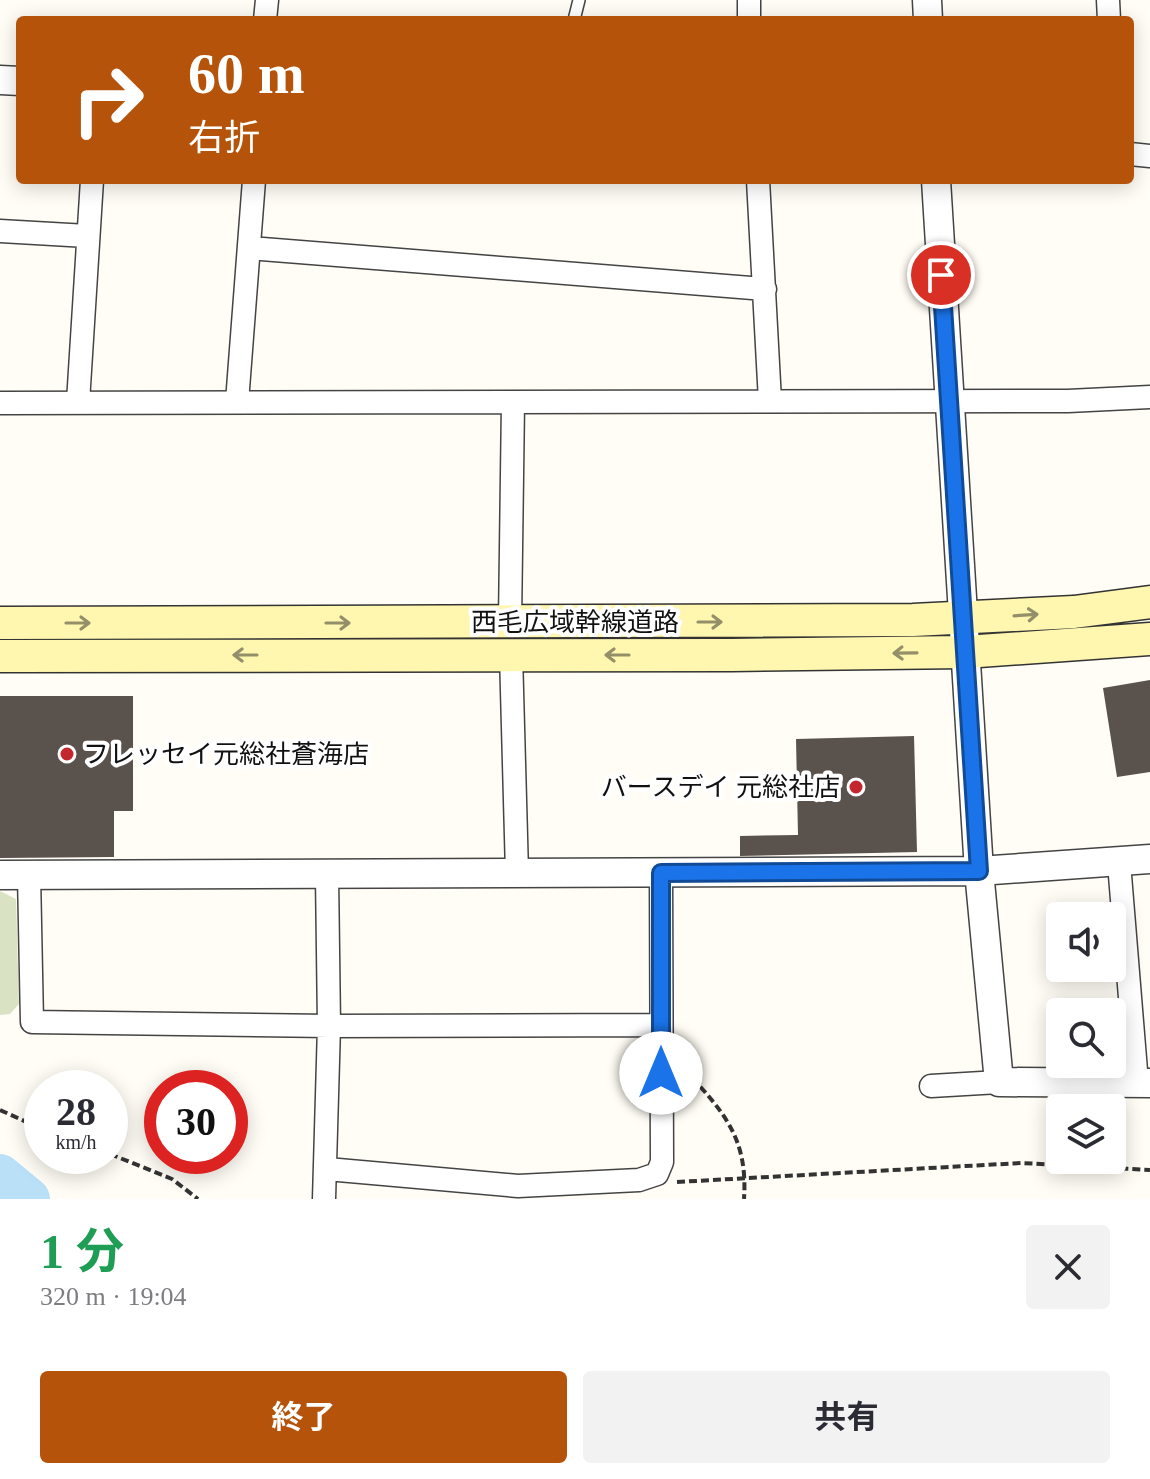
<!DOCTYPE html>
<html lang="ja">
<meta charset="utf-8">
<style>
body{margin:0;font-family:"Times New Roman","Noto Sans JP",serif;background:#f2f2f3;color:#2b2b33;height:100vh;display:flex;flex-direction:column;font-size:30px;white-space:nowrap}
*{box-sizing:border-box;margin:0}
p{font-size:26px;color:#7c7c81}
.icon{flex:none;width:44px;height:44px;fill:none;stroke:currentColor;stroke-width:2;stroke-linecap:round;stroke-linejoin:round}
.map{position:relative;height:1199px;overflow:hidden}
.panel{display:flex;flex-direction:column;background:#fff;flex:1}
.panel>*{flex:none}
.hud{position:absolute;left:16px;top:16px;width:1118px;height:168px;border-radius:8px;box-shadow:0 4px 20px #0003;background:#b45309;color:#fff;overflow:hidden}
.controls{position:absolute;left:1046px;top:902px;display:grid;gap:16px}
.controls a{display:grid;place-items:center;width:80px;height:80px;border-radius:8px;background:#fff;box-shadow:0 4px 20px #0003;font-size:40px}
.speed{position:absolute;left:24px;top:1070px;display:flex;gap:16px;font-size:40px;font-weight:700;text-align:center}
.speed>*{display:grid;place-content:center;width:104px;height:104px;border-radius:50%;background:#fff;box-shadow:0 4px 20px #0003;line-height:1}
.speed small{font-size:20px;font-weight:400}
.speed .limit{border:12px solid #d22;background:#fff;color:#111}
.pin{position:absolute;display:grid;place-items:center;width:68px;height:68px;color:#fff;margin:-34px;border:4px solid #fff;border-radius:50%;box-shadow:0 2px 8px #0007}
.me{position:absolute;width:88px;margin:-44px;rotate:0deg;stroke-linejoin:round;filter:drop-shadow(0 0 6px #0008)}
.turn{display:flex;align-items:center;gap:28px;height:168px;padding:0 40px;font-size:36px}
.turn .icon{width:104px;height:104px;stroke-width:2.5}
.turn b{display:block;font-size:56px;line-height:68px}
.round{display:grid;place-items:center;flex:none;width:84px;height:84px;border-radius:8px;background:#f2f2f3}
.head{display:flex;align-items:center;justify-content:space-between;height:136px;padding:0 40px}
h1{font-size:48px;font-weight:700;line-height:60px;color:#1e9e55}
.cta{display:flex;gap:16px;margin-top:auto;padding:16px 40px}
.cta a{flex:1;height:92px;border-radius:8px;background:#b45309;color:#fff;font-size:32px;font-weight:700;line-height:92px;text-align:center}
.cta a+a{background:#f2f2f3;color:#2b2b33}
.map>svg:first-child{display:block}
</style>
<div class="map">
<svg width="1150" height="1199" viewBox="0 0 1150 1199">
<rect width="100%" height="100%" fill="#fffdf5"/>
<!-- cemetery -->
<path fill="#d9e3c4" d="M 0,891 L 16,899 L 19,1004 L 10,1014 L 0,1015 Z"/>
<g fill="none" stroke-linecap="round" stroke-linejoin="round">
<!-- river -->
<path stroke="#b9e0f7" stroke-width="42" d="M 0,1175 L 29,1199"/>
</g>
<!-- building -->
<path fill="#5a524d" d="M 1150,680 L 1150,772 L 1117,777 L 1103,688 Z
M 0,696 L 133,696 L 133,811 L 114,811 L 114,857 L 0,858 Z
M 914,736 L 917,852 L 740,856 L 740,836 L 798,835 L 796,739 Z"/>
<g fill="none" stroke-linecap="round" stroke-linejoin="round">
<defs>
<path id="service" d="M 574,20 L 579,0"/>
<path id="minor" d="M 749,0 L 749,20
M 1108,0 L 1109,20
M 265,20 L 267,0
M 1130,154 L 1150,156
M 758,180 L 770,401
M 0,231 L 87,236
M 249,248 L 765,289
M 78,402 L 92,180
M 237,402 L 254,180
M 0,403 L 1068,401 L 1150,397
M 510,622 L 513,402
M 511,654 L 517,873
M 1119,863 L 1137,1083
M 29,875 L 32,1022 L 329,1026 L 661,1025
M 931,1086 L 999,1082
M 327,1169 L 518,1186 L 639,1180 L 657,1174 L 662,1162 L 661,873
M 324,1199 L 329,1026 L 327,875"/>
<path id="tertiary" d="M 927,0 L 928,20
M 0,80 L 20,81
M 936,180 L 979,871 L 999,1082 L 1150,1083
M 0,875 L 979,871 L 1150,859"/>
<path id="secondary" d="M 0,623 L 913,620 L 1074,612 L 1150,602
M 0,656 L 732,655 L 965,652 L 1150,639"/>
</defs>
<!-- service casing -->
<use href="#service" stroke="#444" stroke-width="14"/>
<!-- minor casing -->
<use href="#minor" stroke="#444" stroke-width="25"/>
<!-- tertiary casing -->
<use href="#tertiary" stroke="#444" stroke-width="31"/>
<!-- secondary casing -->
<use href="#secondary" stroke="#333" stroke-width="35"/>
<!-- path -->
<path stroke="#333" stroke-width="4" stroke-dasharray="8 4" stroke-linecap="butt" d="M 684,1069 C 724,1112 748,1138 744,1199
M 0,1110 L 42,1129
M 110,1154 L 172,1179 L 198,1199
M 677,1182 L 1021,1163 L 1150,1170"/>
<!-- service -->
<use href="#service" stroke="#fff" stroke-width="11"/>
<!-- minor -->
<use href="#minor" stroke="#fff" stroke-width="22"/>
<!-- tertiary -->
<use href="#tertiary" stroke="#fff" stroke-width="28"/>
<!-- secondary -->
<use href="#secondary" stroke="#fff6b0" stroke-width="32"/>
</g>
<!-- one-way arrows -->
<defs><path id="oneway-shaft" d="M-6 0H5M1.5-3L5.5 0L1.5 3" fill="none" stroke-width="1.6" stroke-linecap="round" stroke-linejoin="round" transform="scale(2)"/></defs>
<g stroke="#948f68">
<use href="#oneway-shaft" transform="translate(1026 615) rotate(-4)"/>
<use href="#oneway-shaft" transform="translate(710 622)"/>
<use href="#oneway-shaft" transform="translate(78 623)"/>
<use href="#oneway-shaft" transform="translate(338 623)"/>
<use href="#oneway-shaft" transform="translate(905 653) rotate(179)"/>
<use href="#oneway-shaft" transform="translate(245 655) rotate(180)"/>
<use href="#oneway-shaft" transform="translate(617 655) rotate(-180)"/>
</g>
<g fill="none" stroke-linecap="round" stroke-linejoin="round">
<defs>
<path id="route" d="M 661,1073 L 661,873 L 979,871 L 941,275"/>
</defs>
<!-- route casing -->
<use href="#route" stroke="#114b97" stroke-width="20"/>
<!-- route -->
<use href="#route" stroke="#1a73e8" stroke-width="14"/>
</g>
<!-- markers -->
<g fill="#c4262e" stroke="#fff" stroke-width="3">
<circle cx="67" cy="754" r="8"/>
<circle cx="856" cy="787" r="8"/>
</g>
<g text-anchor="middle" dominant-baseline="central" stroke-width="8" stroke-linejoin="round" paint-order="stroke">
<!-- street labels -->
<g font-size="26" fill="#111" stroke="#fff">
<text x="575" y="622">西毛広域幹線道路</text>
</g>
<!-- poi labels -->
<g font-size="26" fill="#111" stroke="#fff" text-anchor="start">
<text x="83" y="754">フレッセイ元総社蒼海店</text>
<text x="840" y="787" text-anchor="end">バースデイ 元総社店</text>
</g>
</g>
</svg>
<div class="controls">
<a><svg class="icon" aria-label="sound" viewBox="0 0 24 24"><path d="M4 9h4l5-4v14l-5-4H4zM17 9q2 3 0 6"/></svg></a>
<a><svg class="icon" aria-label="search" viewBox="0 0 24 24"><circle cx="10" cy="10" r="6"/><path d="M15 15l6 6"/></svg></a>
<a><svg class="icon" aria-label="layers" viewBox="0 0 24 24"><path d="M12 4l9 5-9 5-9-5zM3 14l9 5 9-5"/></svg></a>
</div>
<div class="speed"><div>28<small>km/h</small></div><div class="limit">30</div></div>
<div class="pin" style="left:941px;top:275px;background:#d93025"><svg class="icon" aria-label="arrive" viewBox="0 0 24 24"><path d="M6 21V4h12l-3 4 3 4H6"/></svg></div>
<svg class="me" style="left:661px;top:1073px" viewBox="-20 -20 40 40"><circle r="19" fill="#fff"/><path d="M0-13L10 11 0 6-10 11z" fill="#1a73e8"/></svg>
<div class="hud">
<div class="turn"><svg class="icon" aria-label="right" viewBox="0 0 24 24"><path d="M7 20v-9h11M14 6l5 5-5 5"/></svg><div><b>60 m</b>右折</div></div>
</div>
</div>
<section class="panel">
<div class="head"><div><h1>1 分</h1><p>320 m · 19:04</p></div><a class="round"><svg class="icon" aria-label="close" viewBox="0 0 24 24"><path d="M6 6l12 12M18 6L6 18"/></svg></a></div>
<div class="cta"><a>終了</a><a>共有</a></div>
</section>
